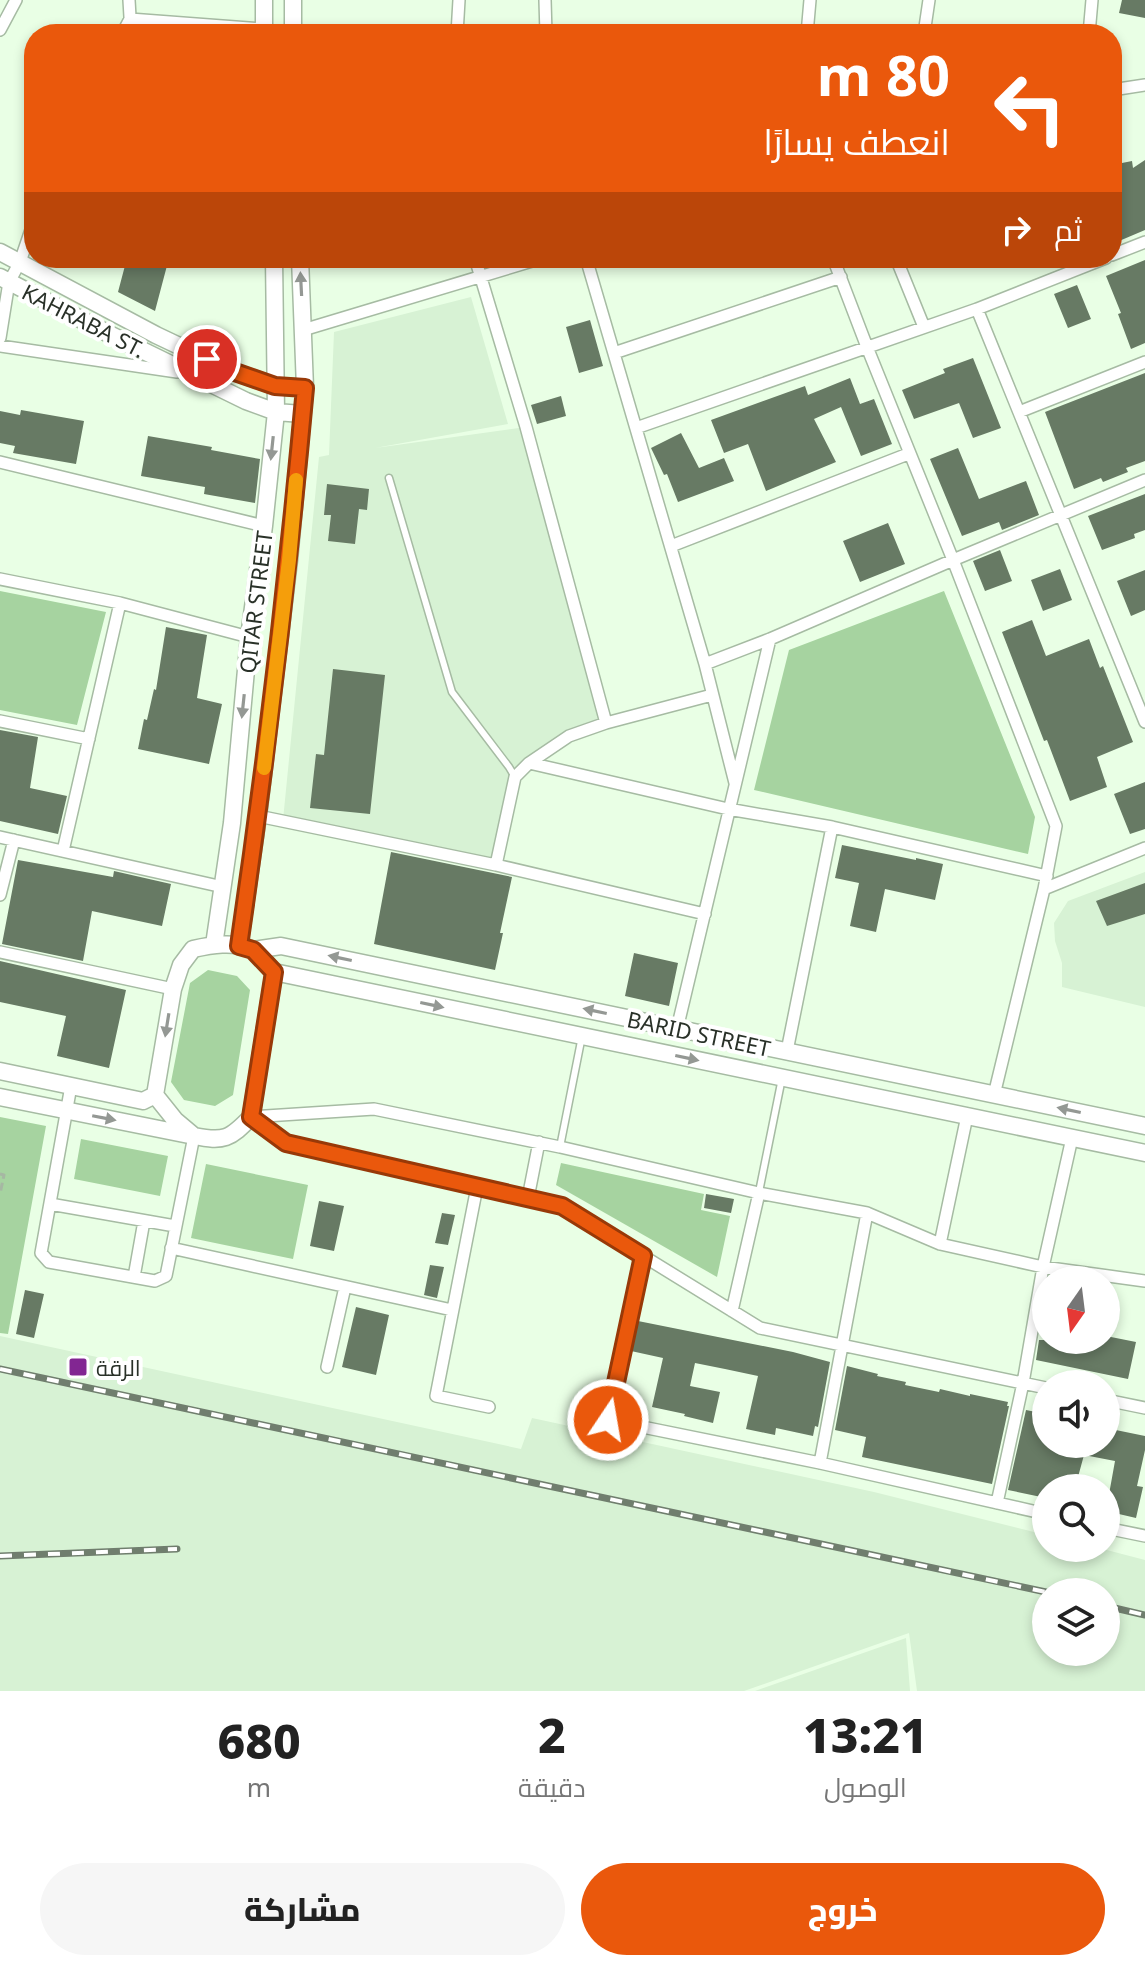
<!DOCTYPE html>
<html lang="ar">
<meta charset="utf-8">
<style>
body{margin:0;font-family:"Noto Sans",Cairo,sans-serif;background:#f6f6f6;color:#222;direction:rtl;height:100vh;display:flex;flex-direction:column;font-size:30px;white-space:nowrap}
*{box-sizing:border-box;margin:0}
p{font-size:26px;color:#767676}
.icon{flex:none;width:44px;height:44px;fill:none;stroke:currentColor;stroke-width:2;stroke-linecap:round;stroke-linejoin:round}
.map{position:relative;height:1691px;overflow:hidden;direction:ltr}
.details{display:flex;flex-direction:column;background:#fff;flex:1}
.details>*{flex:none}
.guide{position:absolute;left:24px;top:24px;width:1098px;height:244px;border-radius:32px;box-shadow:0 4px 12px #0003;direction:rtl;background:#ea580c;color:#fff;overflow:hidden}
.needle{width:52px;rotate:194deg}
.controls{position:absolute;left:1032px;top:1266px;display:grid;gap:16px}
.controls a{display:grid;place-items:center;width:88px;height:88px;border-radius:50%;background:#fff;box-shadow:0 4px 12px #0003;font-size:40px}
.pin{position:absolute;display:grid;place-items:center;width:68px;height:68px;color:#fff;margin:-34px;border:4px solid #fff;border-radius:50%;box-shadow:0 2px 8px #0007}
.me{position:absolute;width:88px;margin:-44px;rotate:12deg;stroke-linejoin:round;filter:drop-shadow(0 0 6px #0008)}
.turn{display:flex;align-items:center;gap:28px;height:168px;padding:0 40px;font-size:36px}
.turn .icon{width:104px;height:104px;stroke-width:2.5}
.turn b{display:block;font-size:56px;line-height:68px}
.then{display:flex;align-items:center;height:76px;padding:0 40px;background:#0003;gap:16px;font-size:30px}
.eta{display:flex;justify-content:space-evenly;align-items:center;height:136px;text-align:center}
.eta b{font-size:48px;font-weight:800;line-height:56px}
.primary-button{display:flex;gap:16px;margin-top:auto;padding:16px 40px}
.primary-button a{flex:1;height:92px;border-radius:48px;background:#ea580c;color:#fff;font-size:32px;font-weight:800;line-height:92px;text-align:center}
.primary-button a+a{background:#f6f6f6;color:#222}
.map>svg:first-child{display:block}
</style>
<div class="map">
<svg width="1145" height="1691" viewBox="0 0 1145 1691">
<rect width="100%" height="100%" fill="#e9ffe5"/>
<!-- built -->
<path fill="#d7f2d4" fill-rule="evenodd" d="M 471,297 L 508,424 L 375,448 L 526,427 L 606,723 L 569,736 L 515,777 L 496,865 L 283,820 L 319,457 L 329,455 L 334,332 Z
M 1145,872 L 1145,1007 L 1062,987 L 1062,963 L 1055,941 L 1054,923 L 1068,901 Z
M 0,1336 L 521,1449 L 532,1418 L 874,1492 L 1046,1535 L 1046,1548 L 1099,1548 L 1145,1560 L 1145,1691 L 917,1691 L 909,1633 L 744,1691 L 0,1691 ZM 1046,1592 L 1106,1592 L 1106,1652 L 1046,1652 Z
M 906,1638 L 910,1691 L 755,1691 Z"/>
<!-- green -->
<path fill="#a6d3a0" d="M 0,591 L 106,612 L 77,725 L 0,710 Z
M 944,591 L 1035,817 L 1028,854 L 754,790 L 789,650 Z
M 208,970 L 237,976 L 250,990 L 233,1095 L 215,1106 L 184,1100 L 171,1082 L 190,983 Z
M 0,1117 L 46,1126 L 8,1334 L 0,1333 Z
M 81,1139 L 168,1156 L 160,1196 L 74,1179 Z
M 561,1163 L 704,1194 L 701,1210 L 730,1216 L 717,1277 L 556,1185 Z
M 206,1164 L 308,1185 L 293,1259 L 191,1238 Z"/>
<!-- building -->
<path fill="#677a64" d="M 1122,0 L 1145,0 L 1145,18 L 1119,13 Z
M 1145,160 L 1145,230 L 1112,244 L 1112,165 L 1132,161 L 1133,168 Z
M 127,258 L 169,258 L 155,311 L 118,292 Z
M 1145,260 L 1145,343 L 1131,349 L 1118,314 L 1121,313 L 1106,276 Z
M 1077,285 L 1091,319 L 1068,328 L 1054,294 Z
M 590,320 L 603,366 L 579,373 L 566,327 Z
M 973,358 L 1001,428 L 973,438 L 959,403 L 914,419 L 902,390 L 945,373 L 943,369 Z
M 1145,373 L 1145,461 L 1126,468 L 1128,472 L 1103,482 L 1101,478 L 1074,489 L 1045,412 Z
M 850,378 L 860,404 L 874,399 L 892,444 L 861,456 L 841,407 L 814,419 L 836,462 L 766,491 L 748,444 L 724,453 L 711,420 L 805,386 L 808,395 Z
M 561,396 L 566,416 L 537,424 L 531,405 Z
M 21,410 L 84,421 L 76,464 L 13,453 L 15,446 L 0,443 L 0,411 L 20,415 Z
M 681,433 L 699,468 L 724,458 L 734,481 L 678,502 L 667,474 L 664,475 L 651,448 Z
M 148,436 L 212,447 L 211,450 L 260,459 L 255,503 L 204,494 L 205,487 L 141,476 Z
M 958,448 L 979,499 L 1026,481 L 1039,515 L 1002,530 L 999,522 L 962,536 L 930,459 Z
M 327,484 L 369,489 L 367,510 L 359,509 L 355,544 L 328,541 L 331,515 L 324,515 Z
M 1145,494 L 1145,530 L 1134,534 L 1135,538 L 1102,550 L 1088,516 Z
M 888,523 L 905,564 L 860,582 L 843,541 Z
M 1000,550 L 1012,581 L 985,591 L 973,561 Z
M 1060,569 L 1072,600 L 1043,611 L 1031,580 Z
M 1145,570 L 1145,610 L 1131,616 L 1117,581 Z
M 1032,620 L 1046,656 L 1089,639 L 1100,668 L 1103,666 L 1133,742 L 1097,757 L 1107,787 L 1070,801 L 1047,740 L 1044,741 L 1002,632 Z
M 166,627 L 207,635 L 197,698 L 222,704 L 209,764 L 138,749 L 144,719 L 147,720 L 154,689 L 156,690 Z
M 333,669 L 385,675 L 370,814 L 310,808 L 316,754 L 324,755 Z
M 0,730 L 38,737 L 30,788 L 67,796 L 58,834 L 0,821 Z
M 1145,782 L 1145,829 L 1130,834 L 1114,794 Z
M 842,845 L 916,860 L 916,858 L 943,864 L 935,900 L 885,889 L 876,932 L 850,926 L 859,883 L 835,878 Z
M 391,852 L 512,877 L 500,933 L 503,933 L 495,970 L 374,944 Z
M 18,860 L 113,877 L 114,871 L 171,884 L 162,926 L 92,911 L 83,961 L 2,944 Z
M 1145,883 L 1145,914 L 1107,926 L 1096,901 Z
M 634,953 L 678,963 L 669,1006 L 625,996 Z
M 0,961 L 126,990 L 109,1068 L 57,1056 L 66,1016 L 0,1002 Z
M 706,1194 L 734,1199 L 731,1213 L 704,1208 Z
M 319,1201 L 344,1206 L 334,1251 L 310,1246 Z
M 442,1213 L 455,1215 L 448,1245 L 435,1243 Z
M 430,1265 L 444,1267 L 437,1298 L 424,1295 Z
M 25,1290 L 44,1294 L 34,1338 L 16,1334 Z
M 356,1307 L 389,1315 L 376,1375 L 342,1367 Z
M 638,1321 L 793,1352 L 830,1362 L 818,1427 L 815,1426 L 813,1436 L 776,1428 L 775,1435 L 746,1429 L 758,1376 L 725,1369 L 695,1363 L 690,1386 L 720,1392 L 713,1423 L 684,1416 L 685,1414 L 652,1407 L 663,1358 L 631,1351 Z
M 1106,1336 L 1136,1342 L 1128,1379 L 1036,1360 L 1039,1340 L 1106,1340 Z
M 847,1366 L 878,1374 L 877,1376 L 906,1382 L 905,1385 L 939,1392 L 940,1389 L 970,1396 L 970,1394 L 1008,1402 L 1007,1406 L 1009,1406 L 992,1484 L 862,1457 L 866,1437 L 835,1430 Z
M 1026,1410 L 1046,1414 L 1046,1444 L 1106,1444 L 1106,1428 L 1145,1436 L 1145,1450 L 1137,1486 L 1143,1487 L 1136,1518 L 1106,1511 L 1115,1461 L 1084,1455 L 1075,1488 L 1046,1488 L 1046,1498 L 1008,1490 Z"/>
<g fill="none" stroke-linecap="round" stroke-linejoin="round">
<defs>
<path id="lane" d="M 389,478 L 452,692 L 509,767 L 515,777
M 560,1147 L 582,1036
M 759,1192 L 782,1078"/>
<path id="street" d="M 129,0 L 131,34
M 545,0 L 546,34
M 0,30 L 16,0
M 122,34 L 130,19 L 264,29
M 457,34 L 459,0
M 807,34 L 810,0
M 924,34 L 929,0
M 1089,34 L 1092,0
M 1112,90 L 1145,85
M 1112,255 L 1145,242
M 475,258 L 526,427 L 606,723
M 586,258 L 705,664 L 735,783
M 833,258 L 867,347 L 953,560 L 1056,826 L 1044,889
M 896,258 L 924,327
M 977,309 L 1145,722
M 303,330 L 542,258
M 0,338 L 9,282 L 20,262 L 34,221
M 0,346 L 177,372
M 614,353 L 841,277
M 1019,412 L 1145,362
M 636,428 L 977,309 L 1106,258
M 0,462 L 264,526
M 671,546 L 908,454
M 0,579 L 120,603 L 249,637
M 705,664 L 770,639 L 953,560 L 1145,480
M 0,721 L 89,739
M 529,763 L 728,809 L 832,827 L 1047,876
M 258,816 L 496,865 L 705,914
M 0,837 L 223,887
M 63,851 L 120,603
M 496,865 L 515,777 L 529,763 L 569,736 L 606,723 L 712,695
M 0,895 L 14,840
M 0,952 L 173,989
M 677,1029 L 770,639
M 787,1051 L 832,827
M 71,1086 L 41,1253 L 49,1262 L 155,1281 L 166,1276 L 194,1136
M 994,1095 L 1044,889 L 1145,848
M 251,1117 L 374,1109 L 560,1147 L 759,1193 L 867,1213 L 940,1244 L 1043,1267 L 1145,1281
M 251,1117 L 286,1143 L 562,1206 L 760,1328 L 1046,1388
M 477,1187 L 436,1396 L 489,1407
M 528,1198 L 539,1142
M 50,1204 L 175,1226
M 940,1244 L 967,1116
M 171,1248 L 452,1310
M 643,1256 L 608,1420 L 820,1463 L 1046,1514
M 134,1277 L 144,1221
M 732,1311 L 759,1193
M 327,1367 L 345,1287
M 1106,1400 L 1145,1408
M 820,1463 L 867,1213
M 997,1503 L 1023,1383 L 1043,1267 L 1072,1138
M 1106,1528 L 1145,1536"/>
<path id="secondary" d="M 264,0 L 264,34
M 293,34 L 293,0
M 0,252 L 156,335 L 232,371 L 275,386 L 305,388
M 0,277 L 107,333 L 246,401 L 276,412 L 302,414
M 214,945 L 232,823 L 249,637 L 264,526 L 276,412 L 274,258
M 239,946 L 258,816 L 289,560 L 305,388 L 300,258
M 253,950 L 281,946 L 1145,1126
M 274,972 L 1145,1153
M 0,1071 L 143,1101 L 155,1095
M 0,1097 L 194,1136 C 224,1142 230,1139 251,1117 L 274,972 C 267,965 260,953 251,949 C 233,941 211,945 193,949 L 181,965 L 173,989 L 155,1095 L 175,1120 L 194,1136"/>
</defs>
<!-- lane casing -->
<use href="#lane" stroke="#a6bba3" stroke-width="9"/>
<!-- street casing -->
<use href="#street" stroke="#a6bba3" stroke-width="14"/>
<!-- secondary casing -->
<use href="#secondary" stroke="#a6bba3" stroke-width="19"/>
<!-- path -->
<path stroke="#a6b7a3" stroke-width="3" stroke-dasharray="8 4" stroke-linecap="butt" d="M 0,1174 L 4,1175 L 0,1194"/>
<!-- lane -->
<use href="#lane" stroke="#fff" stroke-width="6"/>
<!-- street -->
<use href="#street" stroke="#fff" stroke-width="11"/>
<!-- secondary -->
<use href="#secondary" stroke="#fff" stroke-width="16"/>
<defs>
<path id="rail" d="M 0,1369 L 1046,1592
M 0,1556 L 177,1549
M 1106,1606 L 1145,1615"/>
</defs>
<!-- rail casing -->
<use href="#rail" stroke="#707e6e" stroke-width="7"/>
<!-- rail -->
<use href="#rail" stroke="#fff" stroke-width="4" stroke-dasharray="12" stroke-linecap="butt"/>
</g>
<!-- one-way arrows -->
<defs><path id="oneway-solid" d="M-6-.8H1V-3.2L6.5 0L1 3.2V.8H-6Z" transform="scale(2)"/></defs>
<g fill="#949894">
<use href="#oneway-solid" transform="translate(301 284) rotate(-93)"/>
<use href="#oneway-solid" transform="translate(272 448) rotate(96)"/>
<use href="#oneway-solid" transform="translate(243 706) rotate(96)"/>
<use href="#oneway-solid" transform="translate(340 958) rotate(-168)"/>
<use href="#oneway-solid" transform="translate(432 1005) rotate(12)"/>
<use href="#oneway-solid" transform="translate(595 1011) rotate(-168)"/>
<use href="#oneway-solid" transform="translate(167 1025) rotate(99)"/>
<use href="#oneway-solid" transform="translate(687 1058) rotate(12)"/>
<use href="#oneway-solid" transform="translate(1069 1110) rotate(-168)"/>
<use href="#oneway-solid" transform="translate(104 1118) rotate(11)"/>
</g>
<g fill="none" stroke-linecap="round" stroke-linejoin="round">
<defs>
<path id="route" d="M 207,359 L 232,371 L 275,386 L 305,388 C 288,575 266,761 239,946 L 253,950 L 274,972 L 251,1117 L 286,1143 L 562,1206 L 643,1256 L 608,1420"/>
</defs>
<!-- route casing -->
<use href="#route" stroke="#983908" stroke-width="20"/>
<!-- route -->
<use href="#route" stroke="#ea580c" stroke-width="14"/>
<!-- slow -->
<path stroke="#f59e0b" stroke-width="14" d="M 264,768 L 289,560 L 296,480"/>
</g>
<!-- markers -->
<rect fill="#822692" stroke="#fff" stroke-width="3" x="68" y="1357" width="20" height="20" rx="4"/>
<g text-anchor="middle" dominant-baseline="central" stroke-width="8" stroke-linejoin="round" paint-order="stroke">
<!-- street labels -->
<g font-size="22" fill="#293128" stroke="#fff">
<text transform="translate(84 320) rotate(27)">KAHRABA ST.</text>
<text transform="translate(255 602) rotate(-83)">QITAR STREET</text>
<text transform="translate(699 1033) rotate(12)">BARID STREET</text>
</g>
<!-- poi labels -->
<g font-size="22" fill="#293128" stroke="#fff" text-anchor="start">
<text x="96" y="1367">الرقة</text>
</g>
</g>
</svg>
<div class="controls">
<a><svg class="needle" viewBox="-14 -14 28 28"><path d="M0-13l5 13h-10z" fill="#e53935"/><path d="M0 13l5-13h-10z" fill="#767676"/></svg></a>
<a><svg class="icon" aria-label="sound" viewBox="0 0 24 24"><path d="M4 9h4l5-4v14l-5-4H4zM17 9q2 3 0 6"/></svg></a>
<a><svg class="icon" aria-label="search" viewBox="0 0 24 24"><circle cx="10" cy="10" r="6"/><path d="M15 15l6 6"/></svg></a>
<a><svg class="icon" aria-label="layers" viewBox="0 0 24 24"><path d="M12 4l9 5-9 5-9-5zM3 14l9 5 9-5"/></svg></a>
</div>
<div class="pin" style="left:207px;top:359px;background:#d93025"><svg class="icon" aria-label="arrive" viewBox="0 0 24 24"><path d="M6 21V4h12l-3 4 3 4H6"/></svg></div>
<svg class="me" style="left:608px;top:1420px" viewBox="-20 -20 40 40"><circle r="17" fill="#ea580c" stroke="#fff" stroke-width="3"/><path d="M0-11L8 9 0 5-8 9z" fill="#fff"/></svg>
<div class="guide">
<div class="turn"><svg class="icon" aria-label="left" viewBox="0 0 24 24"><path d="M17 20v-9H6M10 6l-5 5 5 5"/></svg><div><b>80 m</b>انعطف يسارًا</div></div>
<div class="then">ثم<svg class="icon" aria-label="right" viewBox="0 0 24 24"><path d="M7 20v-9h11M14 6l5 5-5 5"/></svg></div>
</div>
</div>
<section class="details">
<div class="eta">
<div><b>13:21</b><p>الوصول</p></div>
<div><b>2</b><p>دقيقة</p></div>
<div><b>680</b><p>m</p></div>
</div>
<div class="primary-button"><a>خروج</a><a>مشاركة</a></div>
</section>
